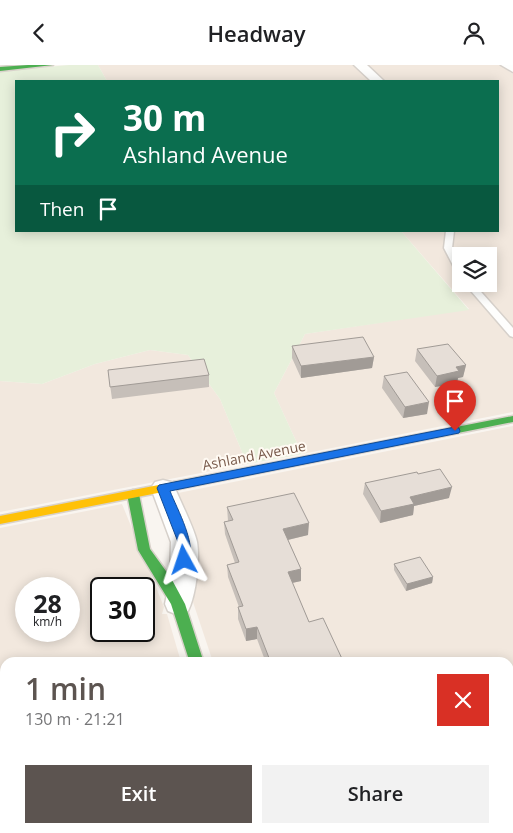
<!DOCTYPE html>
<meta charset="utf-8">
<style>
body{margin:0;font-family:"Open Sans",sans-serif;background:#f2f2f2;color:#202124;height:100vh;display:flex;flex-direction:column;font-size:19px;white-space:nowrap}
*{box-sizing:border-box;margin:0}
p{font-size:16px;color:#757577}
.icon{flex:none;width:28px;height:28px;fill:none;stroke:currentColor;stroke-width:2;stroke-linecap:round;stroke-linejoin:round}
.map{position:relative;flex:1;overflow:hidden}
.side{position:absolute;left:0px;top:592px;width:514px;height:176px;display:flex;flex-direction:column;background:#fff;border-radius:15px 15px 0 0;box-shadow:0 2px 12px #0003}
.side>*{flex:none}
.guide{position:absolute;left:15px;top:15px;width:484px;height:152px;border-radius:0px;box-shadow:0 2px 12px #0003;background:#0b6e4f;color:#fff;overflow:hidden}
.buttons{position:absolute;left:452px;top:182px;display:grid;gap:10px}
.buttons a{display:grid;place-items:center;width:45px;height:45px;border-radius:0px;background:#fff;box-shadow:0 2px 12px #0003;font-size:25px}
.speed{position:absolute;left:15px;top:512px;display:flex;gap:10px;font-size:25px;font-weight:700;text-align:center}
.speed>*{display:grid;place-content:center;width:65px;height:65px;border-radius:50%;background:#fff;box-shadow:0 2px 12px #0003;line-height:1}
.speed small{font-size:12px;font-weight:400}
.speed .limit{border:2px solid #111;border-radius:8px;background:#fff;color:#111}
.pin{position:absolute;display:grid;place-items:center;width:42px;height:42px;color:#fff;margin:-51px -21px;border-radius:50% 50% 50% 0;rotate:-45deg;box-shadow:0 0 5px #0007}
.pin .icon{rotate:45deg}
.me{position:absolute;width:55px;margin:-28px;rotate:355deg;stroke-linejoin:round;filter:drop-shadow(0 0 4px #0008)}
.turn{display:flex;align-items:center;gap:18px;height:105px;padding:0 25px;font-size:22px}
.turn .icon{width:65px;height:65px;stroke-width:2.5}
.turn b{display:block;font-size:35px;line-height:42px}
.then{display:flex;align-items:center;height:48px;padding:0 25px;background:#0003;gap:10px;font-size:19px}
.round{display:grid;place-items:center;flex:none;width:52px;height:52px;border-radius:0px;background:#f2f2f2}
.overview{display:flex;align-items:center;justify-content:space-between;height:85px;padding:0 25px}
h1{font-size:30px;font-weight:600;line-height:38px;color:#5c5450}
.primary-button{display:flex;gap:10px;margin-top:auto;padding:10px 25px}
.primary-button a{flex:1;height:58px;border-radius:0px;background:#5c5450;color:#fff;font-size:20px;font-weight:600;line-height:58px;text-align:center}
.primary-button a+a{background:#f2f2f2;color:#202124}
header{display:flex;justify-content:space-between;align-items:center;height:65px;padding:0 25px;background:#fff;font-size:22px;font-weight:600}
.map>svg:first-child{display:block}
</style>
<header><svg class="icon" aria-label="back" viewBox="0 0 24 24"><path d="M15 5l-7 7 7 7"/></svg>Headway<svg class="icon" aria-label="person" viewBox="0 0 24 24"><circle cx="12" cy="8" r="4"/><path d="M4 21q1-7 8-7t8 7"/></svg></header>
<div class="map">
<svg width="513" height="768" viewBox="0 0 513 768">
<rect width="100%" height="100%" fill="#f9f5f0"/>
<!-- residential -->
<path fill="#f2e8de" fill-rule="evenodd" d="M 98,0 L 353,0 L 371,16 L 107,16 Z
M 366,0 L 500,0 L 513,9 L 513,347 L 302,389 L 274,328 L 305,269 L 469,244 L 401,166 L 498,166 L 498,16 L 384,16 ZM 461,191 L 489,191 L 489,219 L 461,219 Z
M 150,285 L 188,290 L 220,334 L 247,399 L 0,447 L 0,316 L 42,319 L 95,299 Z
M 513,361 L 513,768 L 270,768 L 268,764 L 509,764 L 509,598 L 213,597 L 193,537 L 197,512 L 197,476 L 178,428 Z
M 122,439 L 164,542 L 162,549 L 167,549 L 181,597 L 5,598 L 5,764 L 231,764 L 233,768 L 0,768 L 0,463 ZM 26,524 L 69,524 L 69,566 L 26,566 ZM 101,524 L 144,524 L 144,566 L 101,566 Z"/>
<!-- green -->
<path fill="#e7f0db" d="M 69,0 L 98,0 L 107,16 L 16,16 L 16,166 L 401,166 L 469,245 L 305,269 L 274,328 L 302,389 L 247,399 L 220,334 L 188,290 L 150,285 L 95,299 L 42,319 L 0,316 L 0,6 Z"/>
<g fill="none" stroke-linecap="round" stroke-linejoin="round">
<defs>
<path id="lane" d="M 446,166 L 454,166 L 452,183 L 461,200 L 461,211 L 457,208 L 444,183 Z
M 465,219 L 474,219 L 513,263 L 513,272 L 510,271 Z"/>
<path id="street" d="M 354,0 L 367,0 L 384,16 L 371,16 Z
M 501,0 L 513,0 L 513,7 Z
M 163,415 L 171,417 L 175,423 C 181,438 194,463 197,477 C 200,496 196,530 188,546 L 178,550 L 168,546 L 165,539 L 170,514 L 171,477 L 151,423 L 155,417 Z
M 233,764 L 267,764 L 268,768 L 234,768 Z"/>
<path id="fast" d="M 28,0 L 53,0 L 0,6 L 0,2 Z
M 513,351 L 513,357 L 174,425 L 168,421 L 174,417 Z
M 133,425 L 139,429 L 150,484 L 171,513 L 185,539 L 204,598 L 190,598 L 171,539 L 138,485 L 127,429 Z"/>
<path id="slow" d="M 174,417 L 180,421 L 178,424 L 0,459 L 0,451 Z"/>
</defs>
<!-- lane casing -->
<use href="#lane" stroke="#d7d1cb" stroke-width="3"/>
<!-- street casing -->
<use href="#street" stroke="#d7d1cb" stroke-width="3"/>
<!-- fast casing -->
<use href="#fast" stroke="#d9d2cb" stroke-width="3"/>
<!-- slow casing -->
<use href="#slow" stroke="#d9d2cb" stroke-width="3"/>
<!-- lane -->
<use href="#lane" fill="#fefefd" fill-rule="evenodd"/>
<!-- street -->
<use href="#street" fill="#fefefd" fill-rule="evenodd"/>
<!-- fast -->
<use href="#fast" fill="#4caf50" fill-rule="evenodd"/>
<!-- slow -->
<use href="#slow" fill="#ffc107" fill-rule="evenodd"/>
</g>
<!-- wall -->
<path fill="#c6bfb9" d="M 292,281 L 374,292 L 372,303 L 301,313 L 292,293 Z
M 417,284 L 466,300 L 463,312 L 458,313 L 457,318 L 435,322 L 415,296 Z
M 108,305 L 209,310 L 209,322 L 112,334 Z
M 384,311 L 427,349 L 403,353 L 382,323 Z
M 418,409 L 449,433 L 414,441 L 413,450 L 380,458 L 363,429 L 365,418 Z
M 227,442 L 308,470 L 288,475 L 301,504 L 301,516 L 292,518 L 309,557 L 344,598 L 266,598 L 257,574 L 246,576 L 238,554 L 238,542 L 239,542 L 228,512 L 227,500 L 235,498 L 225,469 L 224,457 L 228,456 Z
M 394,499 L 433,512 L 432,518 L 406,526 L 394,505 Z
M 513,707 L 513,768 L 468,768 L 466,764 L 509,764 L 513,719 L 510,714 Z
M 320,764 L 422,764 L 421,768 L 321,768 Z"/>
<!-- shaded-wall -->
<path fill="#a19b96" d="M 374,292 L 372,303 L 301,313 L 301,301 Z
M 466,300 L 463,312 L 458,313 L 457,318 L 435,322 L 437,311 L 456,302 Z
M 429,337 L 427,349 L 403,353 L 405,342 Z
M 452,422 L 449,433 L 414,441 L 413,450 L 380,458 L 381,446 L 410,432 Z
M 309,458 L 308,470 L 283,476 L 283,464 Z
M 301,504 L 301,516 L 287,519 L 288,507 Z
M 433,512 L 432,518 L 406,526 L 407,519 Z
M 257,562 L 257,574 L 246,576 L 246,564 Z
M 416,764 L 422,764 L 421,768 L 412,768 L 413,765 Z"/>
<!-- building -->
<path fill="#e6ded7" stroke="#a19b96" d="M 363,272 L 374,292 L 301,301 L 292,281 Z
M 448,279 L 466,300 L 456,302 L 459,306 L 437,311 L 417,284 Z
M 204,294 L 209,310 L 110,322 L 108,305 Z
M 407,307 L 429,337 L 405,342 L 384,311 Z
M 440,404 L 452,422 L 410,432 L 414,439 L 381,446 L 365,418 L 417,407 L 418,409 Z
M 294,428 L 309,458 L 283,464 L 301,504 L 288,507 L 309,557 L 323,553 L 344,598 L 271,598 L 257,562 L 246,564 L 238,542 L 243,541 L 227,500 L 239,497 L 224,457 L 233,455 L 227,442 Z
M 420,492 L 433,512 L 407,519 L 394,499 Z
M 513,719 L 513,768 L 477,768 L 475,764 L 509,764 L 509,720 Z
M 325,764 L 416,764 L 413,765 L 415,768 L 326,768 Z"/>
<!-- route -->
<path fill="#1a73e8" stroke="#114b97" d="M 455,362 L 459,363 L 460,366 L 459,368 L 170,426 C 177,444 198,481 188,499 L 179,499 L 177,495 L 178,477 L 157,423 L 159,420 Z"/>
<g text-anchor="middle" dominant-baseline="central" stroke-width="4" stroke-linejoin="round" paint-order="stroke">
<!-- street labels -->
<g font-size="14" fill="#7a5c4d" stroke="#fffaf3">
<text transform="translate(254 390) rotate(-11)">Ashland Avenue</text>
</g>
</g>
</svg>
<div class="buttons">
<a><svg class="icon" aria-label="layers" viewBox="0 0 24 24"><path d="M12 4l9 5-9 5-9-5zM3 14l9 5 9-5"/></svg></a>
</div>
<div class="speed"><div>28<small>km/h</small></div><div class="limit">30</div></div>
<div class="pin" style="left:455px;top:366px;background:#d93025"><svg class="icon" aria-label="arrive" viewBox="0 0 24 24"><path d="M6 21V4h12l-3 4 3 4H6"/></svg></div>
<svg class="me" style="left:184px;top:495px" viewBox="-20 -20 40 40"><path d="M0-17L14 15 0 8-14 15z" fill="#1a73e8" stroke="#fff" stroke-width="4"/></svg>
<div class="guide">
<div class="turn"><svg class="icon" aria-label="right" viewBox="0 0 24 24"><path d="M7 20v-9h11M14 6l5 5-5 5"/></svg><div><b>30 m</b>Ashland Avenue</div></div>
<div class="then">Then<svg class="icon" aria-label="arrive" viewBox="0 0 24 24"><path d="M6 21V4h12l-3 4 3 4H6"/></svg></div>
</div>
<section class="side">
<div class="overview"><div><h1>1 min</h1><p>130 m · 21:21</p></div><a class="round" style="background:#d93025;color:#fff"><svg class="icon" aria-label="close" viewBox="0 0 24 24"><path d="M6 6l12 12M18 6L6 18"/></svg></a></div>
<div class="primary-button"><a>Exit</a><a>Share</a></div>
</section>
</div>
